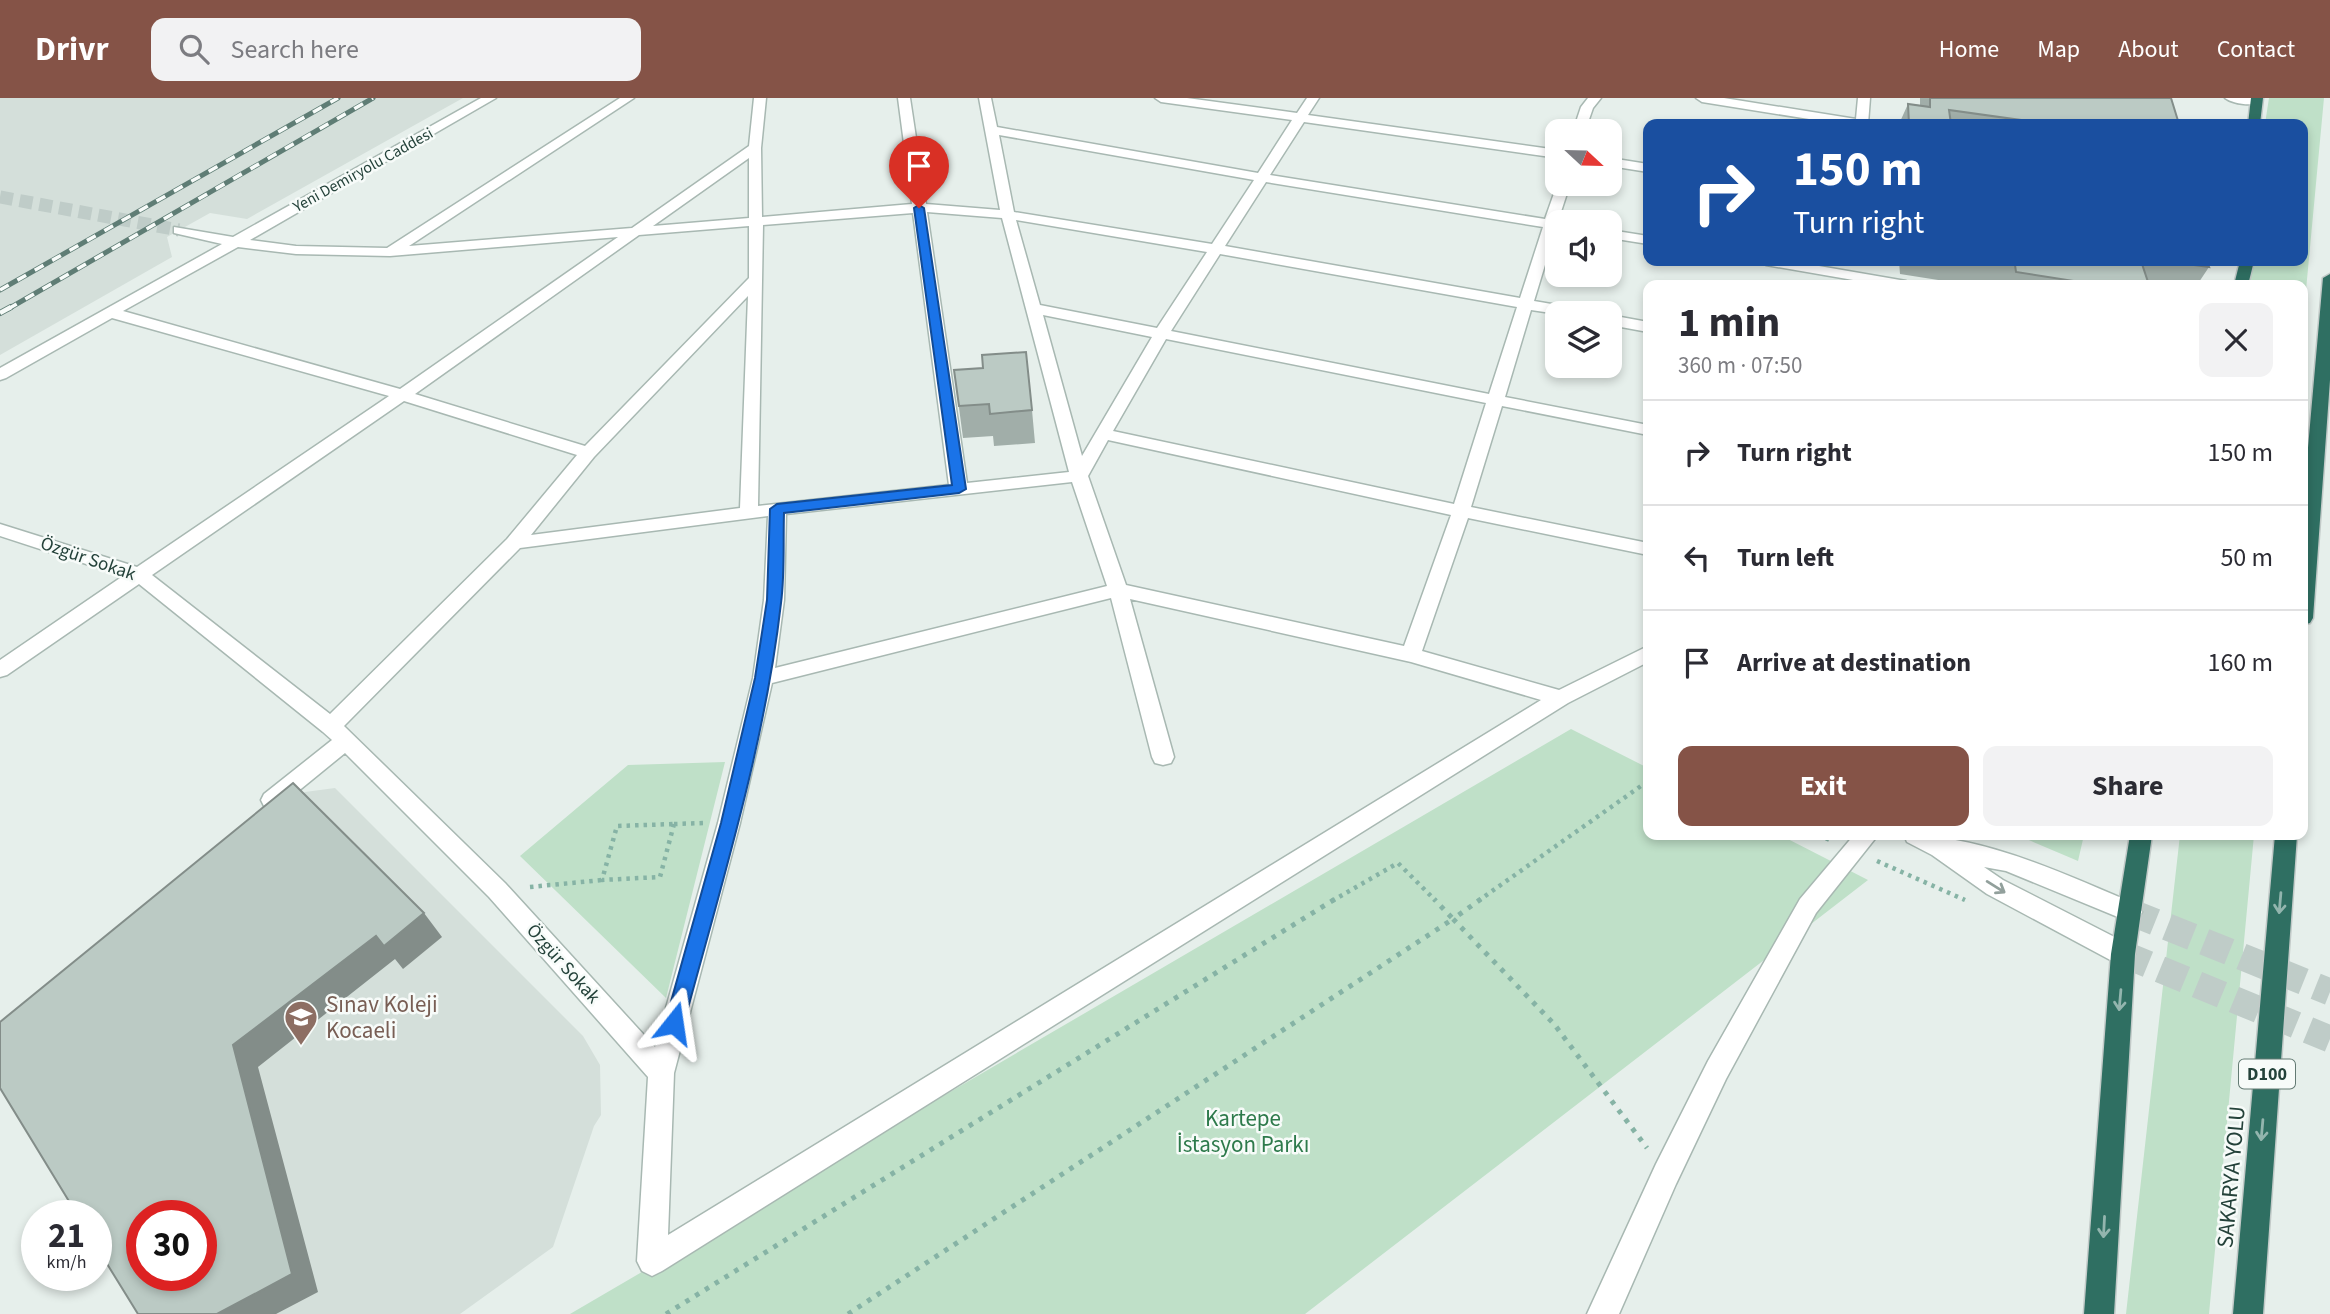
<!DOCTYPE html>
<meta charset="utf-8">
<style>
body{margin:0;font-family:"Source Sans 3",sans-serif;background:#f2f2f3;color:#2b2b33;height:100vh;display:flex;flex-direction:column;font-size:26px;white-space:nowrap}
*{box-sizing:border-box;margin:0}
p{font-size:23px;color:#7c7c81}
.icon{flex:none;width:38px;height:38px;fill:none;stroke:currentColor;stroke-width:2;stroke-linecap:round;stroke-linejoin:round}
.map{position:relative;flex:1;overflow:hidden}
.sheet{position:absolute;left:1643px;top:182px;width:665px;height:560px;display:flex;flex-direction:column;background:#fff;border-radius:14px;box-shadow:0 4px 10px #0003}
.sheet>*{flex:none}
.banner{position:absolute;left:1643px;top:21px;width:665px;height:147px;border-radius:14px;box-shadow:0 4px 10px #0003;background:#1a4fa0;color:#fff;overflow:hidden}
.needle{width:46px;rotate:112deg}
.fabs{position:absolute;left:1545px;top:21px;display:grid;gap:14px}
.fabs a{display:grid;place-items:center;width:77px;height:77px;border-radius:14px;background:#fff;box-shadow:0 4px 10px #0003;font-size:35px}
.speed{position:absolute;left:21px;top:1102px;display:flex;gap:14px;font-size:35px;font-weight:700;text-align:center}
.speed>*{display:grid;place-content:center;width:91px;height:91px;border-radius:50%;background:#fff;box-shadow:0 4px 10px #0003;line-height:1}
.speed small{font-size:18px;font-weight:400}
.speed .limit{border:10px solid #d22;background:#fff;color:#111}
.pin{position:absolute;display:grid;place-items:center;width:60px;height:60px;color:#fff;margin:-72px -30px;border-radius:50% 50% 50% 0;rotate:-45deg;box-shadow:0 0 7px #0007}
.pin .icon{rotate:45deg}
.me{position:absolute;width:77px;margin:-38px;rotate:15deg;stroke-linejoin:round;filter:drop-shadow(0 0 5px #0008)}
.turn{display:flex;align-items:center;gap:24px;height:147px;padding:0 35px;font-size:32px}
.turn .icon{width:91px;height:91px;stroke-width:2.5}
.turn b{display:block;font-size:49px;line-height:60px}
.round{display:grid;place-items:center;flex:none;width:74px;height:74px;border-radius:14px;background:#f2f2f3}
.headline{display:flex;align-items:center;justify-content:space-between;height:119px;padding:0 35px}
h1{font-size:42px;font-weight:700;line-height:52px}
.button{display:flex;gap:14px;margin-top:auto;padding:14px 35px}
.button a{flex:1;height:80px;border-radius:14px;background:#855347;color:#fff;font-size:28px;font-weight:700;line-height:80px;text-align:center}
.button a+a{background:#f2f2f3;color:#2b2b33}
ul{padding:0;list-style:none}
li{display:flex;align-items:center;gap:21px;height:105px;padding:0 35px;border-top:2px solid #e1e1e2}
li div{flex:1}
li b{display:block;font-size:26px}
li em{font-style:normal}
header{display:flex;align-items:center;gap:42px;box-sizing:border-box;height:98px;padding:0 35px;background:#855347;color:#fff}
header strong{font-size:33px}
nav{display:flex;gap:38px;margin-inline-start:auto;font-size:24px}
.search{width:490px;height:63px;background:#f2f2f3;display:flex;align-items:center;gap:18px;box-sizing:border-box;padding:0 24px;border-radius:14px;color:#7c7c81;font-size:26px}
.map>svg:first-child{display:block}
</style>
<header>
<strong>Drivr</strong>
<div class="search"><svg class="icon" aria-label="search" viewBox="0 0 24 24"><circle cx="10" cy="10" r="6"/><path d="M15 15l6 6"/></svg>Search here</div>
<nav><a>Home</a><a>Map</a><a>About</a><a>Contact</a></nav>
</header>
<div class="map">
<svg width="2330" height="1216" viewBox="0 0 2330 1216">
<rect width="100%" height="100%" fill="#e6efeb"/>
<!-- built -->
<path fill="#d4dfda" fill-rule="evenodd" d="M 0,0 L 463,0 L 247,121 L 210,115 L 167,139 L 172,159 L 0,257 Z
M 335,690 L 583,938 L 600,967 L 601,1017 L 594,1028 L 553,1149 L 460,1216 L 159,1216 L 0,960 L 305,694 ZM 142,1118 L 201,1118 L 201,1178 L 142,1178 Z"/>
<!-- green -->
<path fill="#bfe0c8" d="M 2269,0 L 2324,0 L 2303,224 L 2303,187 L 2244,187 L 2247,163 L 2303,163 L 2303,26 L 2265,26 Z
M 1571,631 L 1648,670 L 1648,737 L 1780,737 L 1868,782 L 1305,1216 L 570,1216 Z
M 725,664 L 666,900 L 520,758 L 628,667 Z
M 2017,737 L 2084,737 L 2078,763 Z
M 2180,737 L 2254,737 L 2209,1216 L 2126,1216 Z"/>
<g fill="none" stroke-linecap="round" stroke-linejoin="round">
<!-- minor-tunnel -->
<path stroke="#bfccc8" stroke-width="13" stroke-dasharray="13 7" stroke-linecap="butt" d="M 0,99 L 179,132"/>
<!-- major-tunnel -->
<path stroke="#bfccc8" stroke-width="27" stroke-dasharray="27 13" stroke-linecap="butt" d="M 2130,814 L 2330,894
M 2123,856 L 2330,941"/>
<defs>
<path id="minor" d="M 481,0 L 496,0 L 250,142 L 296,148 L 387,150 L 620,0 L 634,0 L 409,148 L 632,130 L 749,48 L 754,0 L 766,0 L 761,50 L 762,119 L 912,106 L 898,0 L 910,0 L 926,106 L 1000,112 L 979,0 L 991,0 L 997,29 L 1258,75 L 1292,22 L 1161,4 L 1155,0 L 1187,0 L 1297,15 L 1307,0 L 1319,0 L 1308,17 L 1558,52 L 1558,60 L 1304,24 L 1270,77 L 1545,121 L 1558,84 L 1570,86 L 1558,123 L 1563,124 L 1558,124 L 1534,203 L 1575,210 L 1583,215 L 1558,216 L 1531,212 L 1505,299 L 1648,327 L 1648,337 L 1502,308 L 1471,409 L 1648,445 L 1648,457 L 1468,420 L 1422,553 L 1559,592 L 1648,548 L 1648,564 L 1568,605 L 662,1173 L 652,1178 L 642,1173 L 637,1163 L 648,979 L 489,799 L 345,655 L 280,708 L 272,711 L 264,708 L 261,702 L 264,696 L 332,642 L 323,634 L 139,486 L 7,577 L 0,579 L 0,562 L 123,478 L 0,438 L 0,426 L 137,469 L 389,298 L 112,220 L 6,280 L 0,282 L 0,270 L 222,146 L 174,135 L 174,129 L 233,139 ZM 999,37 L 1254,82 L 1212,146 L 1014,114 ZM 749,60 L 749,120 L 653,128 ZM 1266,84 L 1543,129 L 1520,200 L 1225,148 ZM 927,114 L 1002,120 L 1069,374 L 967,385 ZM 913,115 L 949,387 L 758,408 L 763,127 ZM 1016,122 L 1207,154 L 1157,230 L 1040,207 ZM 749,128 L 749,180 L 585,348 L 415,296 L 639,137 ZM 618,139 L 400,291 L 123,213 L 238,149 L 296,156 L 390,158 ZM 1220,156 L 1517,209 L 1489,296 L 1171,233 ZM 748,198 L 740,410 L 531,437 L 594,359 ZM 1043,217 L 1152,239 L 1082,358 ZM 1166,241 L 1486,305 L 1454,406 L 1113,333 ZM 404,303 L 577,357 L 507,441 L 330,616 L 152,477 ZM 1108,342 L 1451,417 L 1404,548 L 1126,487 L 1088,378 ZM 1072,384 L 1107,488 L 775,570 L 784,502 L 786,416 ZM 768,418 L 764,502 L 753,580 L 718,725 L 655,949 L 505,785 L 344,628 L 520,450 ZM 1111,500 L 1152,659 L 1155,665 L 1163,667 L 1171,665 L 1174,659 L 1130,501 L 1411,564 L 1541,602 L 668,1137 L 674,975 L 740,725 L 772,585 Z
M 1588,0 L 1601,0 L 1593,10 L 1585,33 L 1573,33 L 1581,9 Z
M 1696,0 L 1724,0 L 1856,21 L 1858,0 L 1870,0 L 1868,26 L 1840,26 L 1702,4 Z
M 2225,0 L 2259,0 L 2262,3 C 2254,9 2233,6 2225,0 Z
M 1610,60 L 1648,66 L 1648,74 L 1610,68 Z
M 1610,132 L 1648,138 L 1648,146 L 1610,140 Z
M 1759,163 L 1790,163 L 1906,183 L 1913,187 L 1882,187 L 1766,167 Z
M 1610,217 L 1648,224 L 1648,234 L 1610,227 Z
M 1854,737 L 1878,737 L 1816,815 L 1726,981 L 1676,1086 L 1619,1216 L 1587,1216 L 1656,1066 L 1708,963 L 1800,801 Z
M 1904,737 C 1984,737 2064,776 2138,807 L 2142,814 L 2138,821 L 2130,824 L 2006,773 L 1984,769 L 2003,782 L 2132,848 L 2135,856 L 2132,864 L 2123,867 L 2114,864 L 1987,796 L 1932,757 L 1907,744 Z"/>
<path id="highway" d="M 2251,0 L 2263,0 L 2260,26 L 2248,26 Z
M 2240,163 L 2254,163 L 2248,187 L 2234,187 Z
M 2330,176 L 2330,282 L 2313,520 L 2310,525 L 2303,527 L 2303,406 L 2323,180 Z
M 2130,737 L 2152,737 L 2135,856 L 2114,1216 L 2084,1216 L 2111,856 Z
M 2275,737 L 2297,737 L 2263,1216 L 2233,1216 Z"/>
</defs>
<!-- minor casing -->
<use href="#minor" stroke="#a8b8b2" stroke-width="3"/>
<!-- highway casing -->
<use href="#highway" stroke="#c2cac8" stroke-width="3"/>
<!-- path-far1 -->
<path stroke="#86b3a5" stroke-width="4.5" stroke-dasharray="3.5 5" stroke-linecap="butt" d="M 674,726 L 660,779 L 602,782 L 617,728 Z
M 674,726 L 705,725
M 1818,737 L 1830,742
M 1877,763 L 1965,802
M 530,789 L 602,782
M 1332,803 L 1398,765 L 1436,803
M 1478,803 L 1648,683"/>
<!-- path -->
<path stroke="#86b3a5" stroke-width="5" stroke-dasharray="4.5 7" stroke-linecap="butt" d="M 1481,801 L 1453,821 L 1554,926 L 1647,1050
M 666,1216 L 1335,801
M 848,1216 L 1453,821 L 1434,801"/>
<!-- minor -->
<use href="#minor" fill="#fff" fill-rule="evenodd"/>
<!-- highway -->
<use href="#highway" fill="#2f6f62" fill-rule="evenodd"/>
<defs>
<path id="rail-far1" d="M 0,192 L 338,0
M 8,211 L 373,0"/>
<path id="rail" d="M 0,215 L 11,209"/>
</defs>
<!-- rail-far1 casing -->
<use href="#rail-far1" stroke="#5f7d75" stroke-width="5"/>
<!-- rail casing -->
<use href="#rail" stroke="#5f7d75" stroke-width="6"/>
<!-- rail-far1 -->
<use href="#rail-far1" stroke="#f7fbf9" stroke-width="3.5" stroke-dasharray="10" stroke-linecap="butt"/>
<!-- rail -->
<use href="#rail" stroke="#f7fbf9" stroke-width="4.5" stroke-dasharray="13" stroke-linecap="butt"/>
</g>
<!-- wall -->
<path fill="#a1aea9" d="M 1920,0 L 2171,0 L 2179,26 L 1899,26 L 1908,6 L 1920,7 Z
M 1899,163 L 2206,163 L 2209,169 L 2197,187 L 1970,187 L 1900,176 Z
M 954,272 L 1032,312 L 1035,345 L 994,348 L 993,338 L 963,340 Z"/>
<!-- shaded-wall -->
<path fill="#838d89" d="M 424,815 L 442,839 L 403,871 L 395,861 L 258,969 L 318,1194 L 276,1216 L 217,1216 L 233,947 L 376,838 Z"/>
<!-- building -->
<path fill="#bbcac4" stroke="#838d89" stroke-width="2" fill-rule="evenodd" d="M 1930,0 L 2171,0 L 2179,26 L 2041,26 L 2042,25 L 1949,12 L 1951,26 L 1909,26 L 1908,6 L 1930,9 Z
M 1986,163 L 2141,163 L 2149,187 L 2099,187 L 2016,174 L 2015,167 Z
M 2164,163 L 2206,163 L 2209,169 Z
M 1026,254 L 1032,312 L 990,316 L 989,306 L 959,308 L 954,272 L 983,270 L 982,257 Z
M 293,685 L 424,815 L 384,848 L 376,838 L 233,947 L 292,1176 L 217,1216 L 138,1216 L 96,1148 L 96,1118 L 78,1118 L 0,990 L 0,924 ZM 142,1118 L 201,1118 L 201,1178 L 142,1178 Z"/>
<!-- one-way arrows -->
<defs><path id="oneway-shaft" d="M-6 0H5M1.5-3L5.5 0L1.5 3" fill="none" stroke-width="1.6" stroke-linecap="round" stroke-linejoin="round" transform="scale(1.75)"/></defs>
<use stroke="#92a09c" href="#oneway-shaft" transform="translate(1996 789) rotate(32)"/>
<g stroke="#93b5ae">
<use href="#oneway-shaft" transform="translate(2280 805) rotate(95)"/>
<use href="#oneway-shaft" transform="translate(2120 902) rotate(95)"/>
<use href="#oneway-shaft" transform="translate(2262 1032) rotate(95)"/>
<use href="#oneway-shaft" transform="translate(2104 1129) rotate(93)"/>
</g>
<!-- route -->
<path fill="#1a73e8" stroke="#114b97" stroke-width="2" d="M 919,107 L 924,110 L 966,391 L 959,395 L 784,415 C 783,444 785,475 781,505 C 765,647 721,787 684,925 L 681,931 L 674,934 L 667,931 L 665,925 L 721,725 L 755,580 L 767,502 L 770,411 L 777,406 L 952,387 L 914,110 Z"/>
<!-- icons -->
<defs>
<symbol id="school-pin" viewBox="-11 -11 22 30"><path d="M0 17L-7.5 6A9.5 9.5 0 1 1 7.5 6Z" fill="#8d6e63" stroke="#f7fbf9"/><path d="M0-5L7-2L0 1L-7-2ZM-4 1L0 2.5L4 1V4Q0 6-4 4Z" fill="#fff"/></symbol>
</defs>
<g fill-rule="evenodd">
<use href="#school-pin" x="282" y="900" width="38" height="52"/>
</g>
<g text-anchor="middle" dominant-baseline="central" stroke-width="5" stroke-linejoin="round" paint-order="stroke">
<!-- far-street labels -->
<g font-size="16" fill="#24423a" stroke="#f7fbf9">
<text transform="translate(363 72) rotate(-29)">Yeni Demiryolu Caddesi</text>
</g>
<!-- shield labels -->
<rect fill="#f7fbf9" stroke="#637a73" stroke-width="2" x="2239" y="961.5" width="56" height="29" rx="5"/>
<g font-size="18" font-weight="bold" fill="#24423a">
<text x="2267" y="976">D100</text>
</g>
<!-- street labels -->
<g font-size="19" fill="#24423a" stroke="#f7fbf9">
<text transform="translate(88 461) rotate(19)">Özgür Sokak</text>
<text transform="translate(563 866) rotate(48)">Özgür Sokak</text>
</g>
<!-- near-education labels -->
<g font-size="23" fill="#785e54" stroke="#f7fbf9" text-anchor="start">
<text x="326" y="906">Sınav Koleji<tspan x="326" dy="26">Kocaeli</tspan></text>
</g>
<!-- near-park labels -->
<g font-size="23" fill="#2d7a4b" stroke="#f7fbf9">
<text x="1243" y="1020">Kartepe<tspan x="1243" dy="26">İstasyon Parkı</tspan></text>
</g>
<!-- near-street labels -->
<g font-size="23" fill="#24423a" stroke="#f7fbf9">
<text transform="translate(2231 1079) rotate(-85)">SAKARYA YOLU</text>
</g>
</g>
</svg>
<div class="fabs">
<a><svg class="needle" viewBox="-14 -14 28 28"><path d="M0-13l5 13h-10z" fill="#e53935"/><path d="M0 13l5-13h-10z" fill="#7c7c81"/></svg></a>
<a><svg class="icon" aria-label="sound" viewBox="0 0 24 24"><path d="M4 9h4l5-4v14l-5-4H4zM17 9q2 3 0 6"/></svg></a>
<a><svg class="icon" aria-label="layers" viewBox="0 0 24 24"><path d="M12 4l9 5-9 5-9-5zM3 14l9 5 9-5"/></svg></a>
</div>
<div class="speed"><div>21<small>km/h</small></div><div class="limit">30</div></div>
<div class="pin" style="left:919px;top:110px;background:#d93025"><svg class="icon" aria-label="arrive" viewBox="0 0 24 24"><path d="M6 21V4h12l-3 4 3 4H6"/></svg></div>
<svg class="me" style="left:674px;top:925px" viewBox="-20 -20 40 40"><path d="M0-17L14 15 0 8-14 15z" fill="#1a73e8" stroke="#fff" stroke-width="4"/></svg>
<div class="banner">
<div class="turn"><svg class="icon" aria-label="right" viewBox="0 0 24 24"><path d="M7 20v-9h11M14 6l5 5-5 5"/></svg><div><b>150 m</b>Turn right</div></div>
</div>
<section class="sheet">
<div class="headline"><div><h1>1 min</h1><p>360 m · 07:50</p></div><a class="round"><svg class="icon" aria-label="close" viewBox="0 0 24 24"><path d="M6 6l12 12M18 6L6 18"/></svg></a></div>
<ul>
<li><svg class="icon" aria-label="right" viewBox="0 0 24 24"><path d="M7 20v-9h11M14 6l5 5-5 5"/></svg><div><b>Turn right</b></div><em>150 m</em></li>
<li><svg class="icon" aria-label="left" viewBox="0 0 24 24"><path d="M17 20v-9H6M10 6l-5 5 5 5"/></svg><div><b>Turn left</b></div><em>50 m</em></li>
<li><svg class="icon" aria-label="arrive" viewBox="0 0 24 24"><path d="M6 21V4h12l-3 4 3 4H6"/></svg><div><b>Arrive at destination</b></div><em>160 m</em></li>
</ul>
<div class="button"><a>Exit</a><a>Share</a></div>
</section>
</div>
